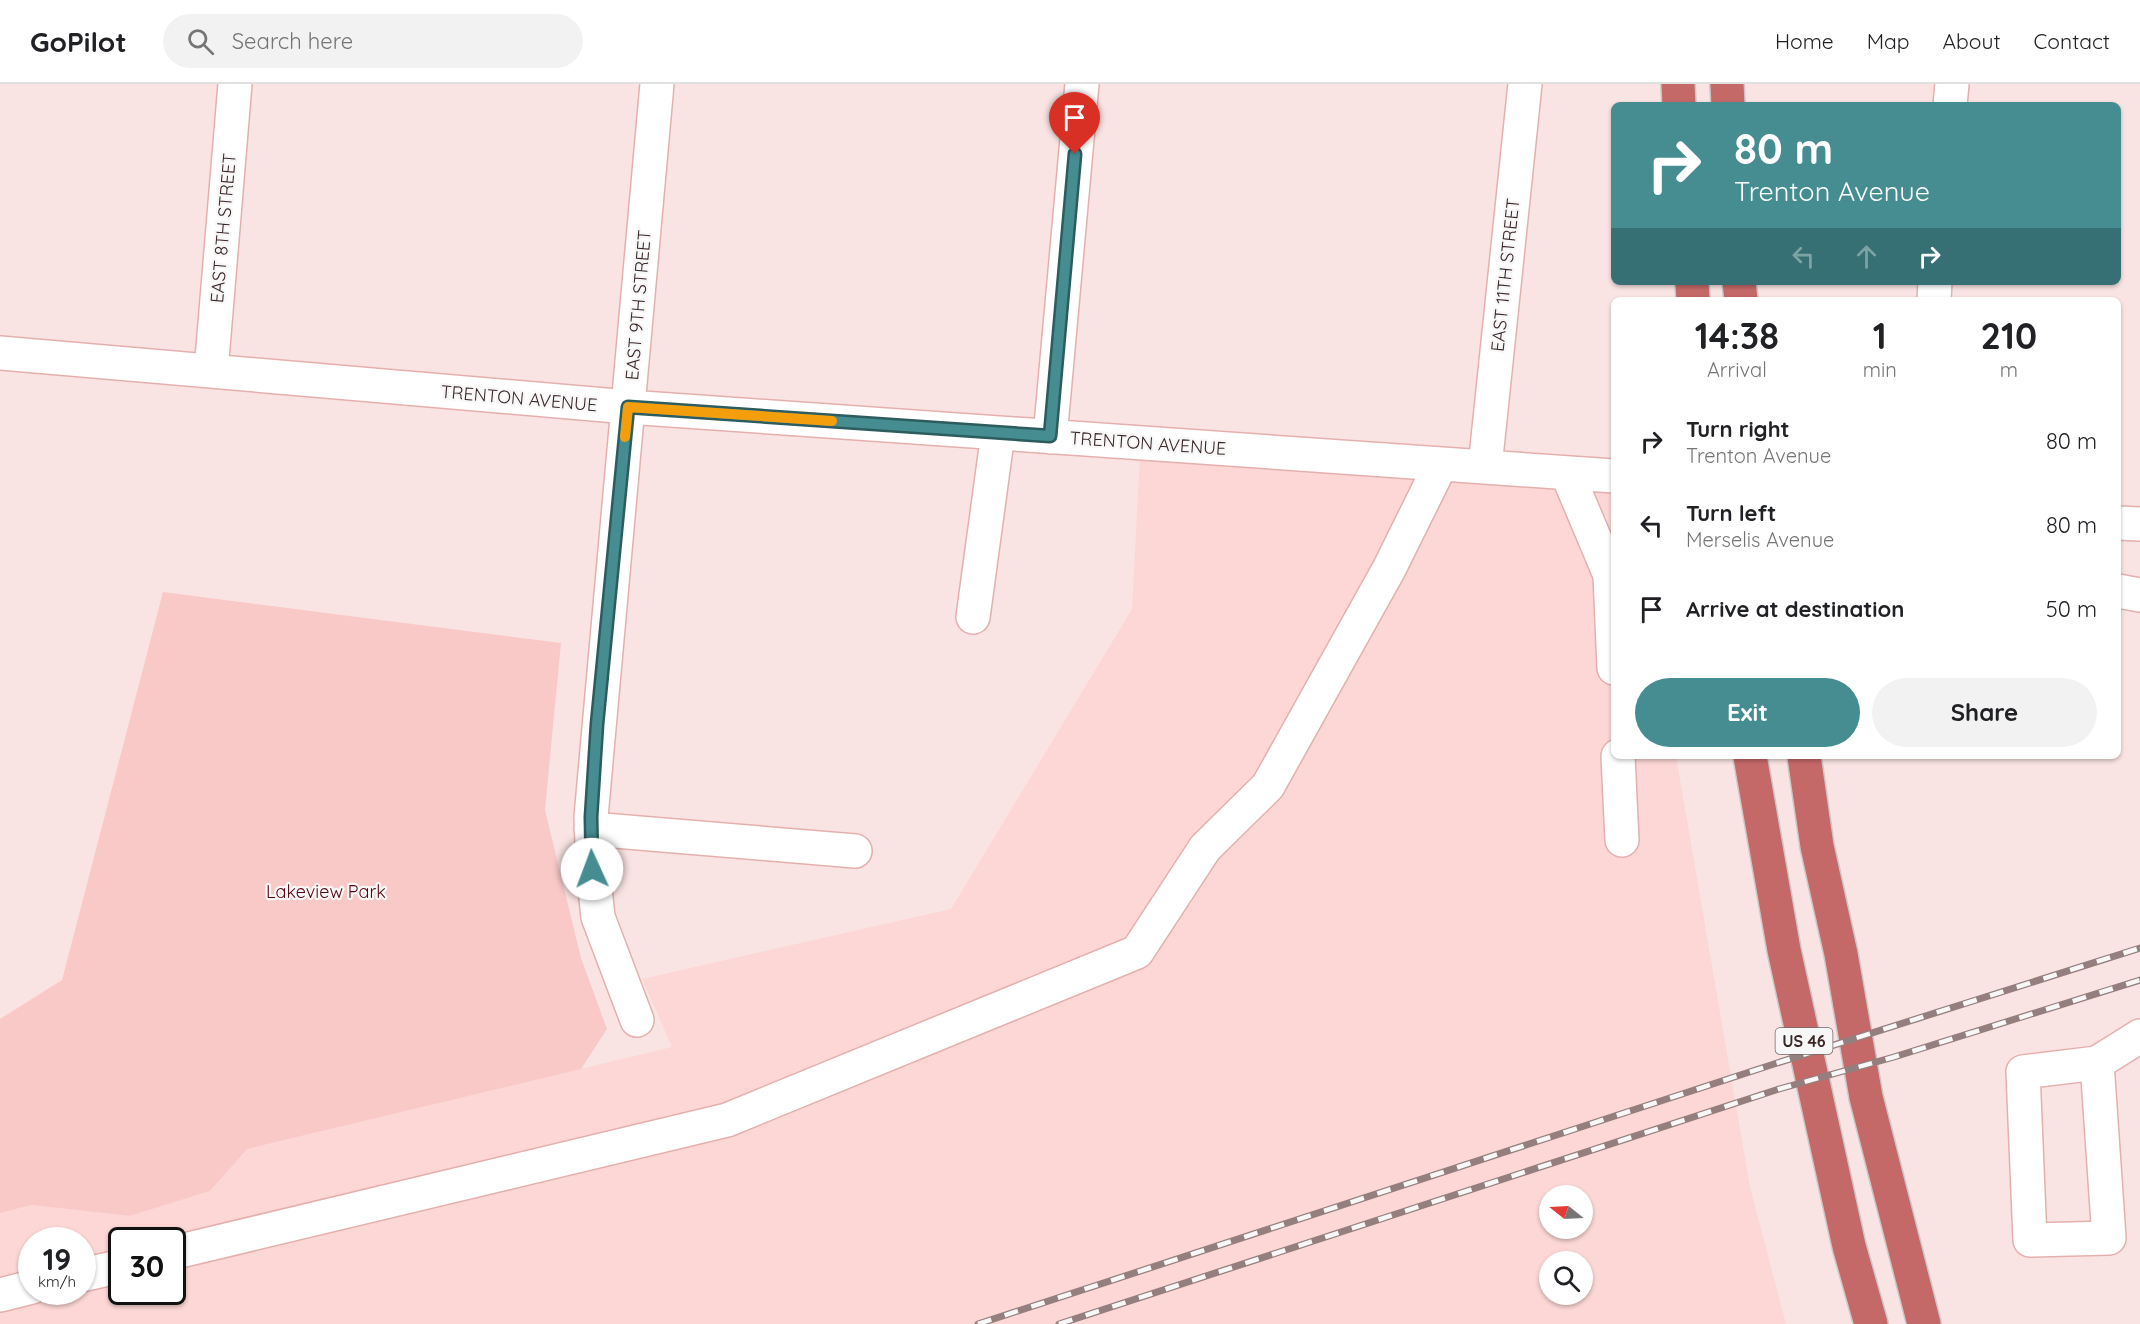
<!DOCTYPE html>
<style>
body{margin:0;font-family:Quicksand,sans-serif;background:#f2f2f2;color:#202124;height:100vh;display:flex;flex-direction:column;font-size:22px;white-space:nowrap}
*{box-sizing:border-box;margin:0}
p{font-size:20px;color:#757577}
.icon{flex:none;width:33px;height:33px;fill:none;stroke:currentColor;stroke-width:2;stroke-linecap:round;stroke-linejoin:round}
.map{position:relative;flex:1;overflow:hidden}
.side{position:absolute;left:1611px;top:213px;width:510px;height:462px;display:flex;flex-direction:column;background:#fff;border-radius:9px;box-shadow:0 2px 4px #0004}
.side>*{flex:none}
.guide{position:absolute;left:1611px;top:18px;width:510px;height:183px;border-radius:9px;box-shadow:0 2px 4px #0004;background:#458d91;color:#fff;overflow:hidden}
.needle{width:39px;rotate:288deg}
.buttons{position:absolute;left:1539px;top:1101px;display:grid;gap:12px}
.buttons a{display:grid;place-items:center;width:54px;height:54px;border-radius:50%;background:#fff;box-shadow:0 2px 4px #0004;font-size:30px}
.speed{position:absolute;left:18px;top:1143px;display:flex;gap:12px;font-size:30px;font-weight:700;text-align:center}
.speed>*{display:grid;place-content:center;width:78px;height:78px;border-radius:50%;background:#fff;box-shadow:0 2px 4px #0004;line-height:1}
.speed small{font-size:15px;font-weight:400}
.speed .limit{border:3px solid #111;border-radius:9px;background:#fff;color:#111}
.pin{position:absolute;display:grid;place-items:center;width:51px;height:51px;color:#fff;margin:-62px -26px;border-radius:50% 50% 50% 0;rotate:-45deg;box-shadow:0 0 6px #0007}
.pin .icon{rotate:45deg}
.me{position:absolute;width:66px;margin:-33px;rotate:358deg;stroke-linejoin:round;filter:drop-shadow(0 0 4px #0008)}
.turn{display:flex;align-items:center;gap:21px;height:126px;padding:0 24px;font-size:27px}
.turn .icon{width:78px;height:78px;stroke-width:2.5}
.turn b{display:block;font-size:42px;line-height:51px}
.lanes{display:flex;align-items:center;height:57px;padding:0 24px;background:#0003;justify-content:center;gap:30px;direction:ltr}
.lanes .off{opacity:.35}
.eta{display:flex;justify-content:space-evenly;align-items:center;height:102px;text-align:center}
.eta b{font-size:36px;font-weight:700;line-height:42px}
.cta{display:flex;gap:12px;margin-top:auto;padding:12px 24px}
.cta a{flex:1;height:69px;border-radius:36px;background:#458d91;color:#fff;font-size:24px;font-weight:700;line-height:69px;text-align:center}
.cta a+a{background:#f2f2f2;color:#202124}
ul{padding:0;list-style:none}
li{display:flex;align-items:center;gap:18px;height:84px;padding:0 24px}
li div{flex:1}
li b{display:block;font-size:22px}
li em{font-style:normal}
header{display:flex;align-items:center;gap:36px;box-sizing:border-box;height:84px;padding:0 30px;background:#fff;border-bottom:2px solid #e0e0e0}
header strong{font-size:28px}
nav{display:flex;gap:33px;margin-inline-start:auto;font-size:21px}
.search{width:420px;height:54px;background:#f2f2f2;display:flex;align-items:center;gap:15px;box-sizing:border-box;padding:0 21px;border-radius:33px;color:#757577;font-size:22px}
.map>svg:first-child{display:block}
</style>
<header>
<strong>GoPilot</strong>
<div class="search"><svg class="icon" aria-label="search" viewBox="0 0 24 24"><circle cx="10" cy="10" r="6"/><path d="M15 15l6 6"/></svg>Search here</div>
<nav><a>Home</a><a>Map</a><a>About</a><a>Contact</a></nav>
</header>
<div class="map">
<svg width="2140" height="1240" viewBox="0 0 2140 1240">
<rect width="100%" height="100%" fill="#fae4e3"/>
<!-- built -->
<path fill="#fcd7d5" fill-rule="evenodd" d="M 1141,354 L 1614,393 L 1614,672 L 1676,672 L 1750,1103 L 1786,1240 L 0,1240 L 0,1129 L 31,1121 L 130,1132 L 210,1107 L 246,1065 L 672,963 L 642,895 L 951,825 L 1132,525 ZM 1550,1112 L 1582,1112 L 1582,1144 L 1550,1144 ZM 32,1156 L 82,1156 L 82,1208 L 32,1208 ZM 122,1156 L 172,1156 L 172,1208 L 122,1208 ZM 1550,1178 L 1582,1178 L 1582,1210 L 1550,1210 Z"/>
<!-- green -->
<path fill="#f9c9c8" d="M 163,508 L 561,559 L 545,726 L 581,874 L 607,945 L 581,985 L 247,1065 L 210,1107 L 130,1132 L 31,1121 L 0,1129 L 0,935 L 62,896 Z"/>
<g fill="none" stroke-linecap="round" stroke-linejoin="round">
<defs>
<path id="minor" d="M 1950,21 L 1952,0
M 1934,216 L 1935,198
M 0,269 L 628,323 L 1614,392
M 211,287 L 235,0
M 1050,353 L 1082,0
M 1485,383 L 1525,0
M 1567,389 L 1610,491 L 1614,584
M 2118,439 L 2140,440
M 2118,507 L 2140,511
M 973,533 L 998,349
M 1618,672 L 1622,756
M 591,745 L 855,767
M 637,936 L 598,833 L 593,785 L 591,733 L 657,0
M 2097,979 L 2109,1154 L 2030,1156 L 2023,988 L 2097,979 L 2140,952
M 172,1169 L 727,1036 L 1137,868 L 1205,764 L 1268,702 L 1389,485 L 1441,380
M 82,1191 L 122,1182
M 0,1211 L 32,1203"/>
<path id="highway" d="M 1678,0 L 1679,21
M 1727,0 L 1728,21
M 1692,198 L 1693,216
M 1739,198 L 1741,216
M 1750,672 L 1784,866 L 1849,1162 L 1871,1240
M 1804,672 L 1817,762 L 1841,870 L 1866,1013 L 1924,1240"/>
</defs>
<!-- minor casing -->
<use href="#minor" stroke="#e4b0ae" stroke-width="36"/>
<!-- highway casing -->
<use href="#highway" stroke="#ccc7c7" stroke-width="36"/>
<!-- minor -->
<use href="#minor" stroke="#fff" stroke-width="33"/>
<!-- highway -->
<use href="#highway" stroke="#c56868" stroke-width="33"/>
<defs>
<path id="rail" d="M 978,1240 L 1774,980 L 2140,864
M 1059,1240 L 1779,1005 L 1894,973 L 2140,896"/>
</defs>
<!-- rail casing -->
<use href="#rail" stroke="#947f7e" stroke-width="7"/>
<!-- rail -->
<use href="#rail" stroke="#f7f7f7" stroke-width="4.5" stroke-dasharray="14" stroke-linecap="butt"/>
</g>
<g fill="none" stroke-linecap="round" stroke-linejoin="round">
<defs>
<path id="route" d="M 592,785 L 591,733 L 597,640 L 628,323 L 1050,352 L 1075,70"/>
</defs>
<!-- route casing -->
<use href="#route" stroke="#2d5c5e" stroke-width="15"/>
<!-- route -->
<use href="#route" stroke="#458d91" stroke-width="10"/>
<!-- slow -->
<path stroke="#f59e0b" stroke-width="10" d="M 625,353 L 628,323 L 832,337"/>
</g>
<g text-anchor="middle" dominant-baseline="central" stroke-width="4.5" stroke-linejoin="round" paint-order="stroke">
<!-- shield labels -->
<rect fill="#f7f7f7" stroke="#736565" stroke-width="1.5" x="1775.5" y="944" width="57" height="26" rx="4.5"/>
<g font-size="16" font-weight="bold" fill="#3a2626">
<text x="1804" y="957">US 46</text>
</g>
<!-- street labels -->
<g font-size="18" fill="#3a2626" stroke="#f7f7f7">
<text transform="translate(223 144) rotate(-85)">EAST 8TH STREET</text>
<text transform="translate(1505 191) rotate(-84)">EAST 11TH STREET</text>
<text transform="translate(638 221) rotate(-85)">EAST 9TH STREET</text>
<text transform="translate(519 314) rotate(5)">TRENTON AVENUE</text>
<text transform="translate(1148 359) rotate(4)">TRENTON AVENUE</text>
</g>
<!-- park labels -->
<g font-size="18" fill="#580512" stroke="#f7f7f7">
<text x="326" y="807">Lakeview Park</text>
</g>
</g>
</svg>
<div class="buttons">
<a><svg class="needle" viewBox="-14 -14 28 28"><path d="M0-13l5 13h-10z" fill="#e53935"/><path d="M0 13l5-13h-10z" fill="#757577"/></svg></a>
<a><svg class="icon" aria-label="search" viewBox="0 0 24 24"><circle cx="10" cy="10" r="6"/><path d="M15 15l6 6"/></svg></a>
</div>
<div class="speed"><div>19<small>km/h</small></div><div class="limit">30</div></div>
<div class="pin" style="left:1075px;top:70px;background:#d93025"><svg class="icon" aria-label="arrive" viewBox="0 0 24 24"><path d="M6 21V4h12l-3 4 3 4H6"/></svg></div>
<svg class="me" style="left:592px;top:785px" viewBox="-20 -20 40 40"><circle r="19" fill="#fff"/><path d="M0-13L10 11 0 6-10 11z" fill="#458d91"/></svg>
<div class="guide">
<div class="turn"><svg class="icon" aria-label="right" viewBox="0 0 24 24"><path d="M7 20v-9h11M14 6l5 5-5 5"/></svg><div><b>80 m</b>Trenton Avenue</div></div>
<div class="lanes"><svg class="icon off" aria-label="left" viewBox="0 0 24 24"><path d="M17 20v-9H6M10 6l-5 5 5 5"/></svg><svg class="icon off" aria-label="ahead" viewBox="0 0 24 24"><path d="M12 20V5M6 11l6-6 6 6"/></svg><svg class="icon" aria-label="right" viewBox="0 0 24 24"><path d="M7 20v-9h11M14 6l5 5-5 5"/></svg></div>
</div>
<section class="side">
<div class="eta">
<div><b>14:38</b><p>Arrival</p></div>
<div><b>1</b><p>min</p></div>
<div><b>210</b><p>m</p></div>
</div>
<ul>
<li><svg class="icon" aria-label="right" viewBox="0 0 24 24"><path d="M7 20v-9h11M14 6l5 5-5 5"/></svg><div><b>Turn right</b><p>Trenton Avenue</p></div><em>80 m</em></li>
<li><svg class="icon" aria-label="left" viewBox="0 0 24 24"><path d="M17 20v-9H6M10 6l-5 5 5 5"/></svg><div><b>Turn left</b><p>Merselis Avenue</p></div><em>80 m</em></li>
<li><svg class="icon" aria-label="arrive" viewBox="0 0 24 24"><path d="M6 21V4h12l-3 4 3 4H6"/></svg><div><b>Arrive at destination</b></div><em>50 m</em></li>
</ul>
<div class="cta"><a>Exit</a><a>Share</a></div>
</section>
</div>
